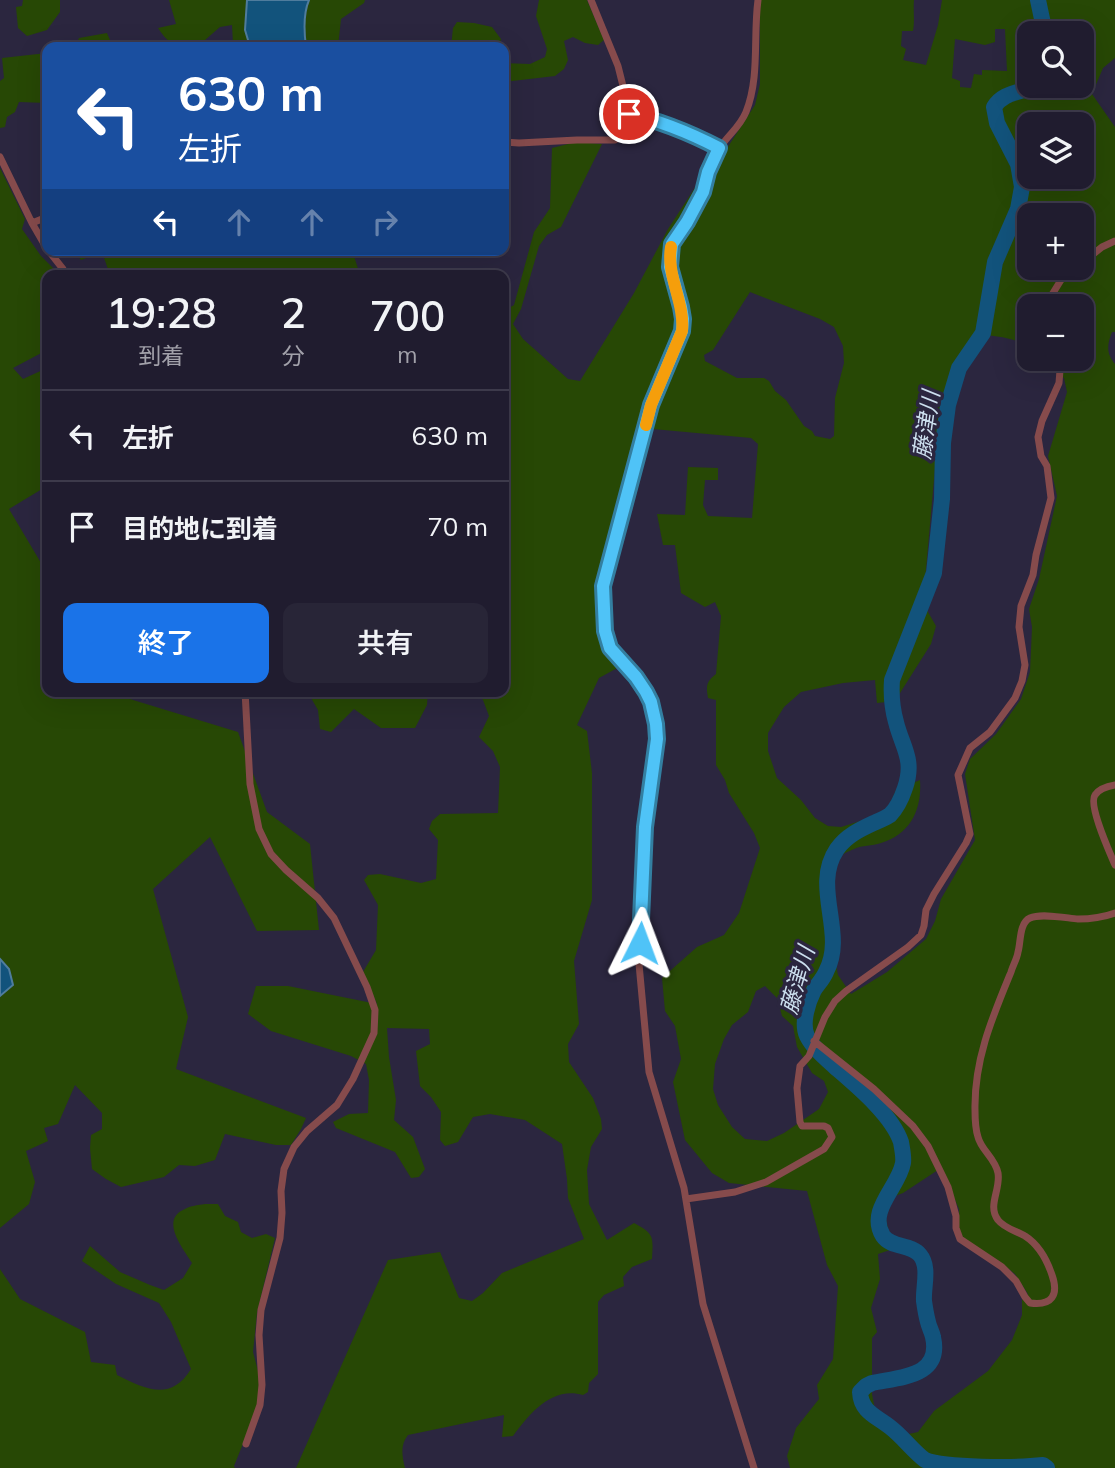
<!DOCTYPE html>
<html lang="ja">
<meta charset="utf-8">
<style>
body{margin:0;font-family:Mulish,"Noto Sans JP",sans-serif;background:#282537;color:#f1f3f6;height:100vh;display:flex;flex-direction:column;font-size:26px;white-space:nowrap}
*{box-sizing:border-box;margin:0}
p{font-size:23px;color:#a2a1aa}
.icon{flex:none;width:38px;height:38px;fill:none;stroke:currentColor;stroke-width:2;stroke-linecap:round;stroke-linejoin:round}
.map{position:relative;flex:1;overflow:hidden}
.panel{position:absolute;left:42px;top:270px;width:467px;height:427px;display:flex;flex-direction:column;background:#201c2f;border-radius:14px;box-shadow:0 7px 28px #0002,0 0 0 2px #3d3a4b}
.panel>*{flex:none}
.top-card{position:absolute;left:42px;top:42px;width:467px;height:214px;border-radius:14px;box-shadow:0 7px 28px #0002,0 0 0 2px #3d3a4b;background:#1a4fa0;color:#fff;overflow:hidden}
.fabs{position:absolute;left:1017px;top:21px;display:grid;gap:14px}
.fabs a{display:grid;place-items:center;width:77px;height:77px;border-radius:14px;background:#201c2f;box-shadow:0 7px 28px #0002,0 0 0 2px #3d3a4b;font-size:35px}
.pin{position:absolute;display:grid;place-items:center;width:60px;height:60px;color:#fff;margin:-30px;border:4px solid #fff;border-radius:50%;box-shadow:0 2px 7px #0007}
.me{position:absolute;width:77px;margin:-38px;rotate:3deg;stroke-linejoin:round;filter:drop-shadow(0 0 5px #0008)}
.turn{display:flex;align-items:center;gap:24px;height:147px;padding:0 21px;font-size:32px}
.turn .icon{width:91px;height:91px;stroke-width:2.5}
.turn b{display:block;font-size:49px;line-height:60px}
.lanes{display:flex;align-items:center;height:66px;padding:0 21px;background:#0003;justify-content:center;gap:35px;direction:ltr}
.lanes .off{opacity:.35}
.eta{display:flex;justify-content:space-evenly;align-items:center;height:119px;text-align:center}
.eta b{font-size:42px;font-weight:600;line-height:49px}
.button{display:flex;gap:14px;margin-top:auto;padding:14px 21px}
.button a{flex:1;height:80px;border-radius:14px;background:#1a73e8;color:#fff;font-size:28px;font-weight:600;line-height:80px;text-align:center}
.button a+a{background:#282537;color:#f1f3f6}
ul{padding:0;list-style:none}
li{display:flex;align-items:center;gap:21px;height:91px;padding:0 21px;border-top:2px solid #3d3a4b}
li div{flex:1}
li b{display:block;font-size:26px}
li em{font-style:normal}
.map>svg:first-child{display:block}
</style>
<div class="map">
<svg width="1115" height="1468" viewBox="0 0 1115 1468">
<rect width="100%" height="100%" fill="#2b263f"/>
<!-- green -->
<path fill="#274805" fill-rule="evenodd" d="M 23,0 L 60,0 L 60,12 L 47,30 L 27,36 L 18,28 L 16,7 L 22,6 Z
M 169,0 L 247,0 L 245,30 L 248,40 L 247,46 L 230,47 L 233,44 L 232,25 L 220,27 L 197,47 C 176,47 170,46 158,28 L 176,24 Z
M 309,0 L 365,0 L 364,3 L 341,19 L 338,47 L 306,47 C 304,32 303,14 309,0 Z
M 539,0 L 587,0 L 604,40 L 598,45 L 585,43 L 573,37 L 564,41 L 568,60 L 564,69 L 555,76 L 504,82 L 504,63 L 530,64 L 545,57 L 547,49 L 536,16 Z
M 760,0 L 914,0 C 913,11 915,20 913,31 L 902,31 L 901,46 L 906,49 L 903,60 L 926,65 L 938,25 L 942,0 L 1115,0 L 1115,58 L 1103,68 L 1092,94 L 1115,127 L 1115,332 L 1112,332 C 1107,345 1106,353 1115,364 L 1115,1468 L 790,1468 L 787,1456 L 796,1428 L 819,1399 L 817,1385 L 833,1359 L 838,1286 L 827,1265 L 807,1191 L 729,1183 L 712,1173 L 685,1140 L 673,1082 L 681,1059 L 675,1026 L 665,1011 L 662,978 L 697,947 L 724,935 L 739,913 L 760,848 L 754,833 L 729,793 L 725,780 L 716,765 L 716,700 L 708,698 C 706,686 706,682 716,674 L 721,616 L 715,602 L 705,607 L 681,593 L 675,545 L 663,545 L 657,514 L 685,515 L 688,467 L 718,468 L 718,480 L 705,480 L 703,505 L 708,516 L 752,518 L 758,444 L 751,438 L 642,428 L 616,511 L 596,596 L 602,649 L 621,666 L 599,678 L 577,725 L 587,731 L 592,773 L 592,900 L 574,961 L 579,1024 L 568,1044 L 569,1062 L 593,1098 L 601,1119 L 602,1129 L 591,1147 L 587,1170 L 589,1204 L 607,1240 L 634,1223 C 655,1234 653,1237 652,1259 L 632,1267 L 623,1277 L 624,1286 L 604,1295 L 598,1302 L 598,1374 L 589,1383 L 588,1392 L 583,1395 C 552,1386 530,1413 513,1436 L 502,1437 L 504,1415 L 408,1435 C 400,1445 402,1456 405,1468 L 296,1468 L 388,1260 L 440,1252 L 459,1298 L 472,1301 L 483,1293 L 502,1273 L 584,1239 L 568,1198 L 567,1179 L 562,1144 L 525,1120 L 490,1114 L 473,1117 L 458,1142 L 445,1146 L 440,1140 L 441,1112 L 431,1097 L 420,1086 L 416,1051 L 430,1044 L 429,1029 L 387,1028 L 389,1057 L 396,1100 L 394,1120 L 413,1137 L 425,1169 L 419,1177 L 411,1178 L 395,1152 L 336,1128 L 333,1122 L 349,1114 L 368,1113 L 369,1080 L 366,1064 L 351,1056 L 271,1031 L 248,1014 L 256,986 L 288,986 L 377,1004 L 363,972 L 376,950 L 378,905 L 364,880 L 368,875 L 380,874 L 421,883 L 436,879 L 438,840 L 429,829 L 432,821 L 440,814 L 498,813 L 500,767 L 493,751 L 479,737 L 489,716 L 483,700 L 476,691 L 504,691 L 504,311 L 514,305 L 534,232 L 550,208 L 552,148 L 576,142 L 602,144 L 561,227 L 547,235 L 539,246 L 521,309 L 513,324 L 523,339 L 568,379 L 580,381 L 634,293 L 668,229 L 696,186 L 709,188 L 720,159 L 755,105 L 760,84 ZM 995,29 L 1005,29 L 1007,71 L 982,70 L 982,75 L 974,74 L 971,88 L 960,87 L 960,81 L 952,78 L 955,39 L 985,45 L 995,42 ZM 1029,33 L 1082,33 L 1082,86 L 1029,86 ZM 1029,124 L 1082,124 L 1082,177 L 1029,177 ZM 1029,215 L 1082,215 L 1082,268 L 1029,268 ZM 750,292 L 820,319 L 834,327 L 843,346 L 844,363 L 835,398 L 834,436 L 830,439 L 815,436 L 812,431 L 804,426 L 786,400 L 775,391 L 769,381 L 764,378 L 737,378 L 705,361 L 704,355 L 713,350 ZM 1029,306 L 1082,306 L 1082,359 L 1039,359 L 1043,365 L 1064,378 L 1067,392 L 1048,456 L 1057,496 L 1039,579 L 1029,609 L 1032,627 L 1030,672 L 1021,699 L 996,734 L 970,759 L 965,774 L 975,840 L 941,899 L 935,921 L 926,939 L 887,972 L 851,994 L 838,975 L 830,936 L 823,895 L 826,866 C 834,859 844,853 854,849 C 862,845 872,846 881,843 C 911,834 922,809 920,780 L 896,790 L 886,813 L 841,827 L 828,826 L 815,818 L 801,800 L 777,778 L 768,751 L 768,733 L 784,707 L 801,692 L 843,683 L 875,680 L 877,703 L 895,701 L 931,644 L 936,626 L 928,612 L 925,581 L 940,411 L 956,366 L 976,334 C 994,336 1014,337 1029,347 ZM 765,986 L 777,998 L 782,1016 L 793,1026 L 797,1047 L 812,1073 L 824,1081 L 828,1092 L 819,1109 L 784,1133 L 767,1141 L 745,1139 L 732,1127 L 718,1105 L 713,1089 L 715,1064 L 724,1039 L 732,1025 L 748,1012 L 756,991 ZM 941,1168 L 959,1209 L 959,1231 L 963,1239 L 999,1261 L 1015,1274 L 1028,1294 L 1022,1300 L 1022,1315 L 1012,1340 L 988,1371 L 934,1411 L 918,1432 L 895,1437 L 877,1421 L 872,1394 L 872,1338 L 877,1332 L 871,1308 L 880,1279 L 878,1254 L 893,1249 L 885,1216 L 892,1197 L 903,1193 Z
M 457,22 L 474,23 L 492,27 L 501,39 L 499,47 L 451,47 L 453,28 Z
M 107,33 L 113,47 L 75,47 L 79,38 Z
M 47,53 L 47,103 L 19,102 L 15,112 L 7,117 L 5,127 L 0,128 L 0,81 L 4,78 L 2,58 Z
M 0,168 L 25,219 L 22,229 L 41,256 L 60,275 L 47,275 L 47,350 L 13,368 L 23,379 L 47,368 L 47,486 L 9,509 L 47,573 L 47,691 L 117,691 L 120,696 L 238,732 L 267,812 L 310,844 L 319,930 L 257,931 L 210,837 L 153,889 L 188,1017 L 176,1069 L 306,1118 L 301,1129 L 291,1145 L 276,1145 L 225,1134 L 215,1160 L 195,1166 L 179,1165 L 164,1177 L 121,1187 L 106,1179 L 92,1169 L 90,1148 L 91,1135 L 102,1129 L 102,1113 L 75,1085 L 58,1124 L 44,1128 L 48,1141 L 26,1151 L 35,1182 L 29,1204 L 0,1228 L 0,996 L 13,984 L 9,969 L 0,959 Z
M 73,250 L 363,250 L 354,256 L 360,275 L 110,275 L 102,252 L 81,260 Z
M 307,691 L 428,691 L 427,705 L 415,728 L 381,728 L 354,709 L 331,732 L 320,729 L 318,710 Z
M 205,1204 L 218,1204 L 225,1216 L 238,1222 L 241,1232 L 252,1238 L 266,1234 L 275,1238 L 257,1313 L 253,1352 L 259,1375 L 259,1404 L 234,1466 L 235,1468 L 0,1468 L 0,1269 L 20,1299 L 85,1332 L 91,1362 L 115,1365 L 117,1375 C 145,1389 171,1402 191,1369 L 171,1322 L 159,1303 L 116,1284 L 82,1261 L 90,1246 L 120,1272 L 150,1285 L 164,1290 L 183,1278 L 192,1263 C 184,1250 160,1221 183,1210 C 189,1206 198,1205 205,1204 Z"/>
<!-- water -->
<path fill="#12537c" stroke="#4f7c9d" stroke-width="2" d="M 247,0 L 309,0 C 303,14 304,32 306,47 L 246,47 L 248,40 L 245,30 Z
M 0,959 L 9,969 L 13,985 L 0,996 Z"/>
<g fill="none" stroke-linecap="round" stroke-linejoin="round">
<!-- river -->
<path stroke="#12537c" stroke-width="16" d="M 1038,0 L 1045,33
M 1035,86 C 1020,93 1003,92 994,107 L 997,123 L 1018,164 L 1022,187 L 1018,209 L 995,262 L 983,333 L 959,368 L 948,405 L 943,443 L 942,499 L 934,573 L 892,680 C 891,694 892,708 896,722 C 902,747 915,759 905,788 C 902,797 897,808 890,815 C 886,818 880,820 876,822 C 861,829 847,835 837,849 C 811,887 847,933 826,972 C 823,979 818,984 814,990 C 808,1002 801,1023 807,1036 C 813,1048 825,1058 835,1067 C 857,1086 892,1115 901,1142 C 902,1148 904,1157 903,1163 C 899,1187 867,1210 883,1236 C 891,1248 911,1244 920,1255 C 930,1267 923,1287 924,1301 C 925,1308 926,1315 928,1322 C 929,1327 932,1332 933,1337 C 942,1377 900,1377 872,1383 L 866,1386 L 860,1392 C 861,1412 876,1416 890,1427 C 903,1437 913,1451 925,1460 C 945,1468 1017,1468 1043,1465 L 1047,1468"/>
<!-- minor -->
<path stroke="#864b4c" stroke-width="7" d="M 630,114 L 669,124 L 719,148
M 504,142 L 519,143 L 577,140 L 615,140 L 621,135 L 630,114 L 618,66 L 591,0
M 0,157 L 32,223 L 47,249
M 32,223 L 47,217
M 48,250 L 63,269 L 66,275
M 1082,263 L 1102,247 L 1115,241
M 1045,306 L 1061,280 L 1076,268
M 245,691 L 250,784 L 259,829 L 271,854 L 286,870 L 318,898 L 334,918 L 367,987 L 375,1010 L 374,1033 L 353,1079 L 337,1105 L 307,1131 L 294,1147 L 284,1169 L 281,1191 L 282,1213 L 280,1238 L 261,1310 L 259,1335 L 262,1385 L 260,1405 L 246,1444
M 1115,785 C 1109,786 1099,789 1095,795 C 1088,805 1110,853 1115,865
M 814,1041 L 874,1089 L 913,1126 L 928,1146 L 948,1187 L 956,1216 L 956,1228 L 960,1239 L 1002,1267 L 1016,1281 L 1025,1297 L 1030,1303 C 1052,1306 1059,1295 1052,1275 C 1047,1260 1039,1245 1025,1236 C 1016,1231 1004,1228 998,1220 C 987,1206 1001,1189 998,1173 C 995,1158 981,1150 978,1137 C 975,1128 975,1119 975,1110 C 974,1060 992,1018 1011,972 C 1013,965 1017,959 1018,952 C 1021,942 1019,923 1030,918 C 1041,913 1066,918 1078,919 C 1090,919 1104,917 1115,913
M 686,1199 L 735,1192 L 766,1182 L 824,1149 L 832,1137 L 828,1128 L 824,1126 L 802,1126 L 800,1122 L 797,1088 L 800,1066 L 809,1056 L 825,1017 L 835,1001 L 846,991 L 908,947 L 921,935 L 924,926 L 926,910 L 934,894 L 966,843 L 970,834 L 958,775 L 970,748 L 990,732 L 1015,698 L 1022,681 L 1025,665 L 1019,627 L 1021,606 L 1033,575 L 1036,555 L 1051,498 L 1047,466 L 1041,456 L 1038,437 L 1042,421 L 1059,383 L 1060,370 L 1054,359
M 754,1468 L 703,1304 L 684,1188 L 649,1072 L 639,964 L 645,827 L 657,739 L 656,724 L 651,702 L 646,692 L 636,677 L 610,648 L 605,631 L 603,610 L 603,586 L 651,405 L 682,331 C 685,303 664,275 671,247 C 673,238 681,232 686,224 C 692,215 699,202 703,191 C 708,177 710,163 718,151 C 726,136 739,129 746,112 C 760,77 753,37 758,0"/>
</g>
<g fill="none" stroke-linecap="round" stroke-linejoin="round">
<defs>
<path id="route" d="M 629,114 C 662,121 690,133 719,148 L 708,172 L 703,192 L 687,222 L 672,244 L 670,267 L 681,307 L 683,319 L 682,331 L 651,405 L 603,586 L 605,631 L 610,648 L 636,677 L 646,692 L 651,702 L 656,724 L 657,739 L 645,827 L 640,943"/>
</defs>
<!-- route casing -->
<use href="#route" stroke="#337fa1" stroke-width="18"/>
<!-- route -->
<use href="#route" stroke="#4fc3f7" stroke-width="12"/>
<!-- slow -->
<path stroke="#f59e0b" stroke-width="12" d="M 646,425 L 651,405 L 682,331 C 685,302 666,276 671,247"/>
</g>
<g text-anchor="middle" dominant-baseline="central" stroke-width="7" stroke-linejoin="round" paint-order="stroke">
<!-- water labels -->
<g font-size="23" font-style="italic" fill="#ccdfee" stroke="#2b263f">
<text transform="translate(926 425) rotate(-82)">藤津川</text>
<text transform="translate(797 980) rotate(-74)">藤津川</text>
</g>
</g>
</svg>
<div class="fabs">
<a><svg class="icon" aria-label="search" viewBox="0 0 24 24"><circle cx="10" cy="10" r="6"/><path d="M15 15l6 6"/></svg></a>
<a><svg class="icon" aria-label="layers" viewBox="0 0 24 24"><path d="M12 4l9 5-9 5-9-5zM3 14l9 5 9-5"/></svg></a>
<a>+</a>
<a>−</a>
</div>
<div class="pin" style="left:629px;top:114px;background:#d93025"><svg class="icon" aria-label="arrive" viewBox="0 0 24 24"><path d="M6 21V4h12l-3 4 3 4H6"/></svg></div>
<svg class="me" style="left:640px;top:943px" viewBox="-20 -20 40 40"><path d="M0-17L14 15 0 8-14 15z" fill="#4fc3f7" stroke="#fff" stroke-width="4"/></svg>
<div class="top-card">
<div class="turn"><svg class="icon" aria-label="left" viewBox="0 0 24 24"><path d="M17 20v-9H6M10 6l-5 5 5 5"/></svg><div><b>630 m</b>左折</div></div>
<div class="lanes"><svg class="icon" aria-label="left" viewBox="0 0 24 24"><path d="M17 20v-9H6M10 6l-5 5 5 5"/></svg><svg class="icon off" aria-label="ahead" viewBox="0 0 24 24"><path d="M12 20V5M6 11l6-6 6 6"/></svg><svg class="icon off" aria-label="ahead" viewBox="0 0 24 24"><path d="M12 20V5M6 11l6-6 6 6"/></svg><svg class="icon off" aria-label="right" viewBox="0 0 24 24"><path d="M7 20v-9h11M14 6l5 5-5 5"/></svg></div>
</div>
<section class="panel">
<div class="eta">
<div><b>19:28</b><p>到着</p></div>
<div><b>2</b><p>分</p></div>
<div><b>700</b><p>m</p></div>
</div>
<ul>
<li><svg class="icon" aria-label="left" viewBox="0 0 24 24"><path d="M17 20v-9H6M10 6l-5 5 5 5"/></svg><div><b>左折</b></div><em>630 m</em></li>
<li><svg class="icon" aria-label="arrive" viewBox="0 0 24 24"><path d="M6 21V4h12l-3 4 3 4H6"/></svg><div><b>目的地に到着</b></div><em>70 m</em></li>
</ul>
<div class="button"><a>終了</a><a>共有</a></div>
</section>
</div>
